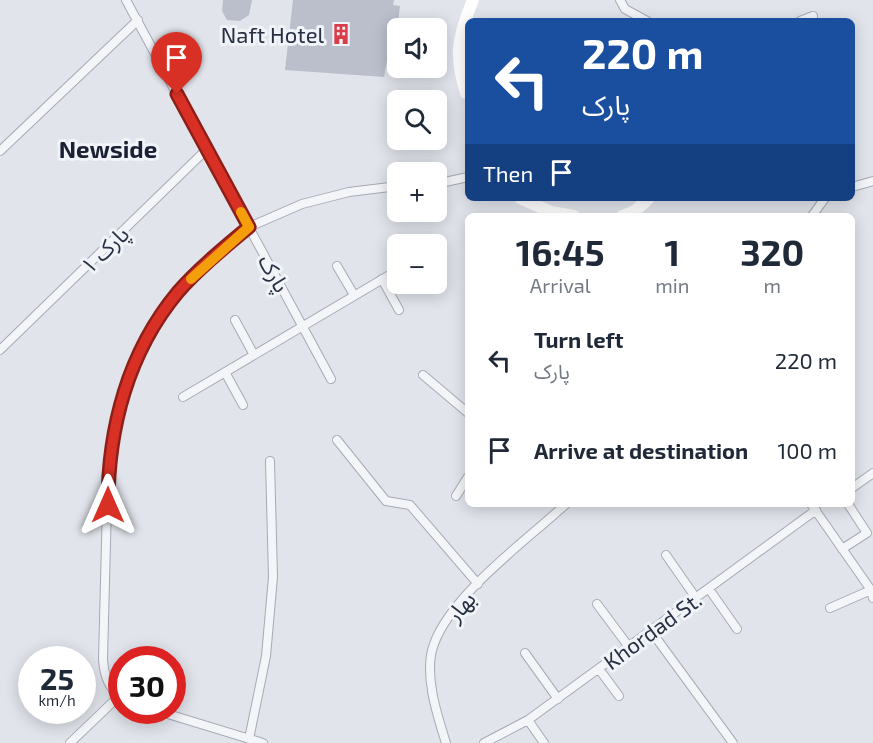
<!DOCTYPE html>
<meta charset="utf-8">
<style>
body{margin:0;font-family:"Exo 2","Noto Sans Arabic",sans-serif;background:#f6f6f7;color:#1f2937;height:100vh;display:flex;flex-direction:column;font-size:22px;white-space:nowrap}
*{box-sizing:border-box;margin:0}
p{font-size:20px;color:#747a83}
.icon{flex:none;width:33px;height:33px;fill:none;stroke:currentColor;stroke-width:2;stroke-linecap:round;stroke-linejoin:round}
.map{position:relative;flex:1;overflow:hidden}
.panel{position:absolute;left:465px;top:213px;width:390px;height:294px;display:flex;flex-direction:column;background:#fff;border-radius:9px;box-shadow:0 3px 15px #0003}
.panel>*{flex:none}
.top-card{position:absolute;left:465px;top:18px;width:390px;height:183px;border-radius:9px;box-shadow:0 3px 15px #0003;background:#1a4fa0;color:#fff;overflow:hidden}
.controls{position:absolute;left:387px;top:18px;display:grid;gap:12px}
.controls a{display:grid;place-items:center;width:60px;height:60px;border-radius:9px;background:#fff;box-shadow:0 3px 15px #0003;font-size:30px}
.speed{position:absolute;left:18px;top:646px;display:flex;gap:12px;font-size:30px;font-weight:700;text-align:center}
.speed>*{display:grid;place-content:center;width:78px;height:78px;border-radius:50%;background:#fff;box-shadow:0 3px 15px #0003;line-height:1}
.speed small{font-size:15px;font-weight:400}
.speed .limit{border:9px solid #d22;background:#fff;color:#111}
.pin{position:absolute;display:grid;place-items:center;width:51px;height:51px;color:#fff;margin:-62px -26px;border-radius:50% 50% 50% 0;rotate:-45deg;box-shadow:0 0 6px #0007}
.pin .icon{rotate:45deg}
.me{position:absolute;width:66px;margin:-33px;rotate:0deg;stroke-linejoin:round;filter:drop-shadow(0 0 4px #0008)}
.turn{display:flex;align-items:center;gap:21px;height:126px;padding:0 18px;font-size:27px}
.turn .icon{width:78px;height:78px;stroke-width:2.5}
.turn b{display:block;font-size:42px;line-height:51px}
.then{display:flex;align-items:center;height:57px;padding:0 18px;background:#0003;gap:12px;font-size:22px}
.eta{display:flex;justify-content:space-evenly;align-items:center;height:102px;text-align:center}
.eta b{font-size:36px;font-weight:700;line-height:42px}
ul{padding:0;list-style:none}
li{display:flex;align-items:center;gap:18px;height:90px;padding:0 18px}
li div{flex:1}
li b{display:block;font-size:22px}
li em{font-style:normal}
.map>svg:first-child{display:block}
</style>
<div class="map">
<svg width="873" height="743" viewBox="0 0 873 743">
<rect width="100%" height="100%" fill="#e1e4eb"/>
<!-- building -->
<path fill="#babfcb" d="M 223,0 L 252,0 L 249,15 L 240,21 L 227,20 L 222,11 Z
M 293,0 L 394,0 L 393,5 L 400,6 L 398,23 L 394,22 L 384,77 L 285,70 Z"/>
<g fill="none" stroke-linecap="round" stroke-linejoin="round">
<defs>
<path id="street" d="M 126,0 L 331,379
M 620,0 L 625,9 L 647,21
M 800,21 L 813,16
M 0,151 L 138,20
M 436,184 L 468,177
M 852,187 L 873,181
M 812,216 L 825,198
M 337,266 L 354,295
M 382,279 L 399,310
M 235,320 L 254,355
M 0,350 L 207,149
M 225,372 L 243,405
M 423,375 L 468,413
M 183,397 L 398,270
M 337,440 L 386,501 L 410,505 L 478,584
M 852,488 L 873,473
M 456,496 L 468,477
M 811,504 L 871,590 L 873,598
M 842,549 L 867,533 L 848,504
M 666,555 L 696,598
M 709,589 L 737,629
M 597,604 L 629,647
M 830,608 L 871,590
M 651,631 L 733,743
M 525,653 L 558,699
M 599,669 L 619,696
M 122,698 C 108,688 104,675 103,659 L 108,466 L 117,413 L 130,371 L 152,328 L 179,292 L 249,227 L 302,204 L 349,192 L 398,186
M 158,711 L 263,743
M 528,720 L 544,743
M 249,739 L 266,656 L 273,577 L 270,461
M 70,743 L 119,696
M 446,743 C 437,715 423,672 434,644 C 452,594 527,540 566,504
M 484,743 L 528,720 L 816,510"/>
</defs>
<!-- street casing -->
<use href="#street" stroke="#a6aab6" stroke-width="10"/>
<!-- street -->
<use href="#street" stroke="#f4f5f8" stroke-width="8"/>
<!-- secondary -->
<path stroke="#fff" stroke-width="12" d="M 466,93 C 454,55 458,36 473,0
M 520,198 L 551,212 L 574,216
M 622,216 L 635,211 L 649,198"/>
</g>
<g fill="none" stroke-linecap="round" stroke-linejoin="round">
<defs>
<path id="route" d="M 108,505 C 108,428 128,352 178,292 C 199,268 225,247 249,227 L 177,94"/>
</defs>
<!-- route casing -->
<use href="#route" stroke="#8d1f18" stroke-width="15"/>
<!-- route -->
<use href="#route" stroke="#d93025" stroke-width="10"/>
<!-- slow -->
<path stroke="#f59e0b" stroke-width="10" d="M 191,279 L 249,227 L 241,212"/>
</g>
<!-- icons -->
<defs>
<symbol id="building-bare" viewBox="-9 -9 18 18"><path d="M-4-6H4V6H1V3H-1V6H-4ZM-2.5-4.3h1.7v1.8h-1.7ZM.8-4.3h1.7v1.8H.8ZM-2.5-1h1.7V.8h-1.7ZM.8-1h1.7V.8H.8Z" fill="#d93d49" stroke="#f0f3f8" stroke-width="2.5" paint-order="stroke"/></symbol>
</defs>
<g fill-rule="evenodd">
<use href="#building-bare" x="326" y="19" width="30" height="30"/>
</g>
<g text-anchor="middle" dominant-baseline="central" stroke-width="6" stroke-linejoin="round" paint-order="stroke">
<!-- poi labels -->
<g font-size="22" fill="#283044" stroke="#f0f3f8" text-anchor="end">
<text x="324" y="34">Naft Hotel</text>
</g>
<!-- street labels -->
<g font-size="22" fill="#283044" stroke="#f0f3f8">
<text transform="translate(104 249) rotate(-44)">پارک ۱</text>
<text transform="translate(275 273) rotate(61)">پارک</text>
<text transform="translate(460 606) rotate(-50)">بهار</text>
<text transform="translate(652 630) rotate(-36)">Khordad St.</text>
</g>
<!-- neighbourhood labels -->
<g font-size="24" font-weight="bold" fill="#1a2134" stroke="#f0f3f8">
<text x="108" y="148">Newside</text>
</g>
</g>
</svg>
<div class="controls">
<a><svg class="icon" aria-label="sound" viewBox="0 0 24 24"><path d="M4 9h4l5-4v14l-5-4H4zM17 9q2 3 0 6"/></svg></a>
<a><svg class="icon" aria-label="search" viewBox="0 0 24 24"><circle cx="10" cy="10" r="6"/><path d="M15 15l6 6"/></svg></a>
<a>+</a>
<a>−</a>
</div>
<div class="speed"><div>25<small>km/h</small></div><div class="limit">30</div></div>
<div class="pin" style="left:177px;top:94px;background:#d93025"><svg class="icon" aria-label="arrive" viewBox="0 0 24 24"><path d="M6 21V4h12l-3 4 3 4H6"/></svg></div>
<svg class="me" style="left:108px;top:505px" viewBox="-20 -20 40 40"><path d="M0-17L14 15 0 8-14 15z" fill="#d93025" stroke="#fff" stroke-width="4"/></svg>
<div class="top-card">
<div class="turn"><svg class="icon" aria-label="left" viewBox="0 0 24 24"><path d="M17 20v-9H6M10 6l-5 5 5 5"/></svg><div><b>220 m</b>پارک</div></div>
<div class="then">Then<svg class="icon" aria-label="arrive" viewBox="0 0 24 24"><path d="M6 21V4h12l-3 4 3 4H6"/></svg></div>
</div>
<section class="panel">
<div class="eta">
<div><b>16:45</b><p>Arrival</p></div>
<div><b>1</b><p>min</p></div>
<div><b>320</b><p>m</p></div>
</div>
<ul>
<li><svg class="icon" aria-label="left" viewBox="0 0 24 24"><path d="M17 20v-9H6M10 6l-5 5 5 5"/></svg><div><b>Turn left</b><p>پارک</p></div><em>220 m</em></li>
<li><svg class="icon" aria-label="arrive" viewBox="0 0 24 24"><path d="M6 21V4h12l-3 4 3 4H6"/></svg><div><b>Arrive at destination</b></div><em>100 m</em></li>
</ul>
</section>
</div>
